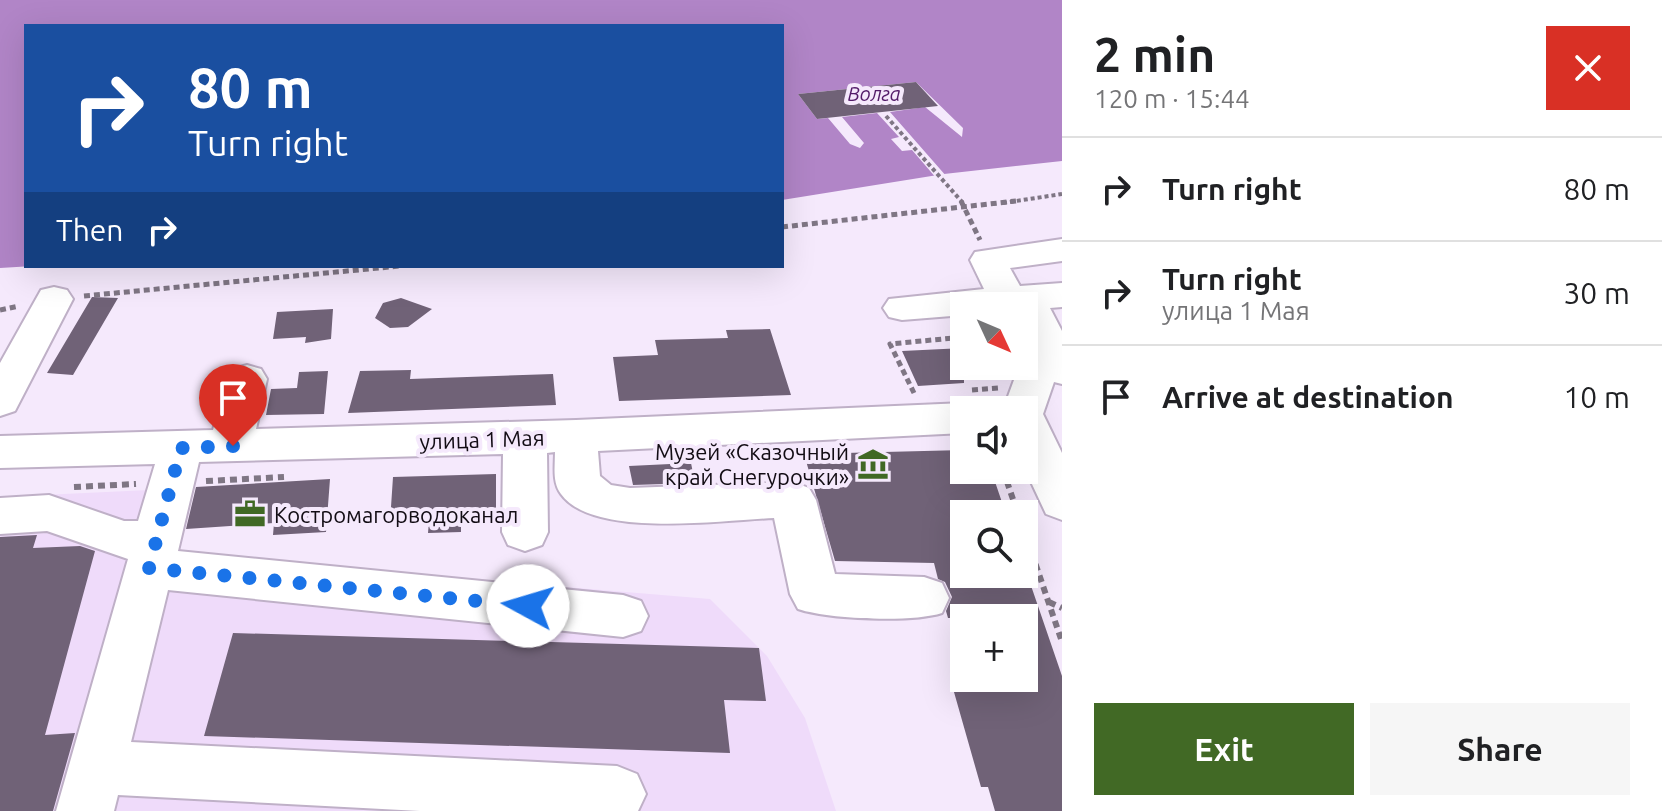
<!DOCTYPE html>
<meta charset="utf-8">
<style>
body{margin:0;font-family:Ubuntu,sans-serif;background:#f6f6f6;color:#202124;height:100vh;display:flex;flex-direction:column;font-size:30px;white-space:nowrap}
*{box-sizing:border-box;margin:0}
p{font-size:26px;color:#757577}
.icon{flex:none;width:44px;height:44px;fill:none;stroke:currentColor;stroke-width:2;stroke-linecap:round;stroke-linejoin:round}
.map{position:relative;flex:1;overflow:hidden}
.panel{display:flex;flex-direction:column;background:#fff;width:600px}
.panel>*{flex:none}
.top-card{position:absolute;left:24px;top:24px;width:760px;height:244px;border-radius:0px;box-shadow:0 8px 32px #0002;background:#1a4fa0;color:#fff;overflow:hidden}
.needle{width:52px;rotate:134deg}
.controls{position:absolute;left:950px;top:292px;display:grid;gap:16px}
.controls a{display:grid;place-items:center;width:88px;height:88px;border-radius:0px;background:#fff;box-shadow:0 8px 32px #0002;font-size:40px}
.pin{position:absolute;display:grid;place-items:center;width:68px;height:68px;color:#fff;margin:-82px -34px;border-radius:50% 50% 50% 0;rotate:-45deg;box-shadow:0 0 8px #0007}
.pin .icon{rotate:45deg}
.me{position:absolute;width:88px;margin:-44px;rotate:276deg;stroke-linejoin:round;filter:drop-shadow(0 0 6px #0008)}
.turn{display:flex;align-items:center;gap:28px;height:168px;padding:0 32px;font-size:36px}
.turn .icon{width:104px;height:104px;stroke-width:2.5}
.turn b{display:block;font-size:56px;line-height:68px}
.then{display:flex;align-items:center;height:76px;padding:0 32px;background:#0003;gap:16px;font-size:30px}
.round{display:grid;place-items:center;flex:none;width:84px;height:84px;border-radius:0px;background:#f6f6f6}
.headline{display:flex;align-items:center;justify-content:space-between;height:136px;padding:0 32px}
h1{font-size:48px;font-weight:700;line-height:60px}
.cta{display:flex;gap:16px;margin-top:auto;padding:16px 32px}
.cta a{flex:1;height:92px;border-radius:0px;background:#416925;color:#fff;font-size:32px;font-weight:700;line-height:92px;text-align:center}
.cta a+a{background:#f6f6f6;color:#202124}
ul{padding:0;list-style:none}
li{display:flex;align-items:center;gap:24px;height:104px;padding:0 32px;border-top:2px solid #e0e0e0}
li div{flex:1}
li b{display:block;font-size:30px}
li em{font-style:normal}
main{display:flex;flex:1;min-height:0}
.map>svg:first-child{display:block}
</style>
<main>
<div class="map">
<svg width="1062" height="811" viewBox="0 0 1062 811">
<rect width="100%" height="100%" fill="#f5e9fc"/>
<!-- built -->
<path fill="#efdbfa" d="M 149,490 L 139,528 L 119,550 L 710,599 L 767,656 L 805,718 L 836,811 L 0,811 L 0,497 Z"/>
<!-- water -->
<path fill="#b185c7" d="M 0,0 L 1062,0 L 1062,161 L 944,174 L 782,200 L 782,26 L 26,26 L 26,266 L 33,266 L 0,268 Z"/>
<!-- pier -->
<path fill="#f5e9fc" d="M 916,82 L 963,128 L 962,137 L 925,107 L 890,112 L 947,177 L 937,179 L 912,150 L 902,151 L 891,139 L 899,137 L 877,113 L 842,117 L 864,143 L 860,148 L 850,144 L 828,118 L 817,119 L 798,94 Z"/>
<!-- building -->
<path fill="#706277" d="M 916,82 L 938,106 L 817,119 L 798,94 Z
M 92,297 L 118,298 L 73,375 L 47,373 Z
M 401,298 L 432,309 L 408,327 L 390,328 L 375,318 L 383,303 Z
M 333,309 L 331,339 L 305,343 L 306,337 L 273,339 L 277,312 Z
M 770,329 L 791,395 L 619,401 L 613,357 L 658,355 L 655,340 L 728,338 L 726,330 Z
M 964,348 L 964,383 L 918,386 L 902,351 Z
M 411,370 L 410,379 L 553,374 L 556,405 L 348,413 L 360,371 Z
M 328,371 L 324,414 L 266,415 L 271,389 L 297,388 L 299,372 Z
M 964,450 L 964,470 L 991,470 L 1006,514 L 964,514 L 964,574 L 1027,574 L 1062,676 L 1062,811 L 995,811 L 988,787 L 981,787 L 950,678 L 1024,678 L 1024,618 L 948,618 L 946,611 L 952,597 L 945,582 L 938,579 L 934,563 L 835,561 L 804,454 Z
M 691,463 L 695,483 L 633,485 L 629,466 Z
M 496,474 L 496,518 L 461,518 L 461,532 L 428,533 L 429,521 L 390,522 L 393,477 Z
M 330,479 L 326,532 L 273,535 L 274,523 L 186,529 L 196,487 Z
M 37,535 L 33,548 L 80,546 L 95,551 L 45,735 L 75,733 L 53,811 L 0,811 L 0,537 Z
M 233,633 L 759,648 L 766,701 L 724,700 L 730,753 L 204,736 Z"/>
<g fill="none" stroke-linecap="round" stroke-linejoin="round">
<defs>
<path id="minor" d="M 1062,239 L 1062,261 L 1010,268 L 1020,286 L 1062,283 L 1062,307 L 1050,308 L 1062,331 L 1062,384 L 1054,382 L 1043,414 L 1062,453 L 1062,520 L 1046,514 L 1024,467 L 1024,410 L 1003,410 L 1014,380 L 1007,366 L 1024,366 L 1024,346 L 1031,348 L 1024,333 L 1024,306 L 964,306 L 964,315 L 902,320 L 889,317 L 883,308 L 889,299 L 984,289 L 970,260 L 975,252 Z
M 54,287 L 67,290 L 73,299 L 15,411 L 0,416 L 0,363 L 41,290 Z
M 247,365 L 261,369 L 267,379 L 256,429 L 576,420 L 964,403 L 979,407 L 981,410 L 964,410 L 964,433 L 598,451 L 600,476 L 611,485 L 630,488 L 793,482 L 809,488 L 816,500 L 835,574 L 924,577 L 942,583 L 949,598 L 942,613 C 911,623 828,619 798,609 L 790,594 L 774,518 C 723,520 593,539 561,494 C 552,482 555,466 555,452 L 547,453 L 548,532 L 542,545 L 525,551 L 508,545 L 502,532 L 503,454 L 199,462 L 178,551 L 623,595 L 641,601 L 648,616 L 641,631 L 623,637 L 168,590 L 131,742 L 617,766 L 637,774 L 646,794 L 638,811 L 420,811 L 118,795 L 114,811 L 56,811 L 128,559 L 47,531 L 0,534 L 0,498 L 49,495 L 124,521 L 138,521 L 155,464 L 0,468 L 0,436 L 213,430 L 227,379 L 233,369 Z"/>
</defs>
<!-- minor casing -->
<use href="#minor" stroke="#bfb0c7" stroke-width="4"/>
<!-- path-far2 -->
<path stroke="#7f7684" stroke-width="4" stroke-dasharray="4 3" stroke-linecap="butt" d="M 886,116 L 963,203
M 1003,203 L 1062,194"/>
<!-- path-far1 -->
<path stroke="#7f7684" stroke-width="5" stroke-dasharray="6 4" stroke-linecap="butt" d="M 961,201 L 980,240
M 782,227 L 1016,201
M 84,296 L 400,266
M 0,310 L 19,306
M 972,390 L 998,388
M 914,393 L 890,344 L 964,337"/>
<!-- path -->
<path stroke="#7f7684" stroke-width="6" stroke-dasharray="7 5" stroke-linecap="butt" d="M 1003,470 L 1018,514
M 206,481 L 284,477
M 74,487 L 136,484
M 1024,530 L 1062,642
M 1049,602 L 1062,608"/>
<!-- minor -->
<use href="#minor" fill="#fff" fill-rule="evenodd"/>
</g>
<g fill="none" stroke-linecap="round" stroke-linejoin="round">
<!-- route -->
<path stroke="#1a73e8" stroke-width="14" stroke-dasharray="0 25.2" d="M 233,446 L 181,448 L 149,568 L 528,606"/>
</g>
<!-- icons -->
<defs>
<symbol id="museum-bare" viewBox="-9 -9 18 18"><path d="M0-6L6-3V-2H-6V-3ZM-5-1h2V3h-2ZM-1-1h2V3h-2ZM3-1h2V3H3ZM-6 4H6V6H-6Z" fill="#416925" stroke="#f5e9fc" stroke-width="2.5" paint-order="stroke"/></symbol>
<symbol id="office-bare" viewBox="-9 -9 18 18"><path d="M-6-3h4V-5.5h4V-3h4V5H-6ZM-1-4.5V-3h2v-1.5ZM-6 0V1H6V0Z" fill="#416925" stroke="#f5e9fc" stroke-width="2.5" paint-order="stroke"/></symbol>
</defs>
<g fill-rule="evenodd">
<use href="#museum-bare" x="851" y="442" width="44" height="44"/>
<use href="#office-bare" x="228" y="492" width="44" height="44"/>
</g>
<g text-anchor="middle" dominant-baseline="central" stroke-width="8" stroke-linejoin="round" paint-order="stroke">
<!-- far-water labels -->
<g font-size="20" font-style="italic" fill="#531b69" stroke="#f5e9fc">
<text x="874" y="93">Волга</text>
</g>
<!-- street labels -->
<g font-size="22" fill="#120c14" stroke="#f5e9fc">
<text transform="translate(482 439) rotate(-2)">улица 1 Мая</text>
</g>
<!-- poi labels -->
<g font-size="22" fill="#120c14" stroke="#f5e9fc" text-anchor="end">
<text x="849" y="451">Музей «Сказочный<tspan x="849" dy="25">край Снегурочки»</tspan></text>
<text x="274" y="514" text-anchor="start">Костромагорводоканал</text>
</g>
</g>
</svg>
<div class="controls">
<a><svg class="needle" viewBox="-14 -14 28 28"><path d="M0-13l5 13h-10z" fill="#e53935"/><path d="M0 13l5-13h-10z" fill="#757577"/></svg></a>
<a><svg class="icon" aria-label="sound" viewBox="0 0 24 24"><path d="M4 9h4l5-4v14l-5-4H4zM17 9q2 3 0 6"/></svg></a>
<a><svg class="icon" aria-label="search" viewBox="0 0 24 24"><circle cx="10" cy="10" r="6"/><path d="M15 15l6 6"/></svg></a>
<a>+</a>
</div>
<div class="pin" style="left:233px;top:446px;background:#d93025"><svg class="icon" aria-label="arrive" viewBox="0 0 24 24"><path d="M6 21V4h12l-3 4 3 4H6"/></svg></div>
<svg class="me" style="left:528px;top:606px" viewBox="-20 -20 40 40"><circle r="19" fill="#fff"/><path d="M0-13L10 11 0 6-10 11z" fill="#1a73e8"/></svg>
<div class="top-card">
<div class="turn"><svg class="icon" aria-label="right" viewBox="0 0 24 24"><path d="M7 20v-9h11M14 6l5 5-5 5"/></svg><div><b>80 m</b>Turn right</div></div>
<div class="then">Then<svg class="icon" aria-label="right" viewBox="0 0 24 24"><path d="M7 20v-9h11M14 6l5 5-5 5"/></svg></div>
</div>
</div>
<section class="panel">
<div class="headline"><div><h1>2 min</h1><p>120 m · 15:44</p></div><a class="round" style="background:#d93025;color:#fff"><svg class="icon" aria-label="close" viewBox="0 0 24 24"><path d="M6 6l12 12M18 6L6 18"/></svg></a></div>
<ul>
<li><svg class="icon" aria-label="right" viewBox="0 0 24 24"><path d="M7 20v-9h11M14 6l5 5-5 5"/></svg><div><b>Turn right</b></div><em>80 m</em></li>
<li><svg class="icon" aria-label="right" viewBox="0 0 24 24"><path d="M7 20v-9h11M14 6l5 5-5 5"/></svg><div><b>Turn right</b><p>улица 1 Мая</p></div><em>30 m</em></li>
<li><svg class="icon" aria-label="arrive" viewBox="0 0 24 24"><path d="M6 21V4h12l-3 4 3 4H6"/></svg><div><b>Arrive at destination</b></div><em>10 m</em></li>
</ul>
<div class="cta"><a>Exit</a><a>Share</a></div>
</section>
</main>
